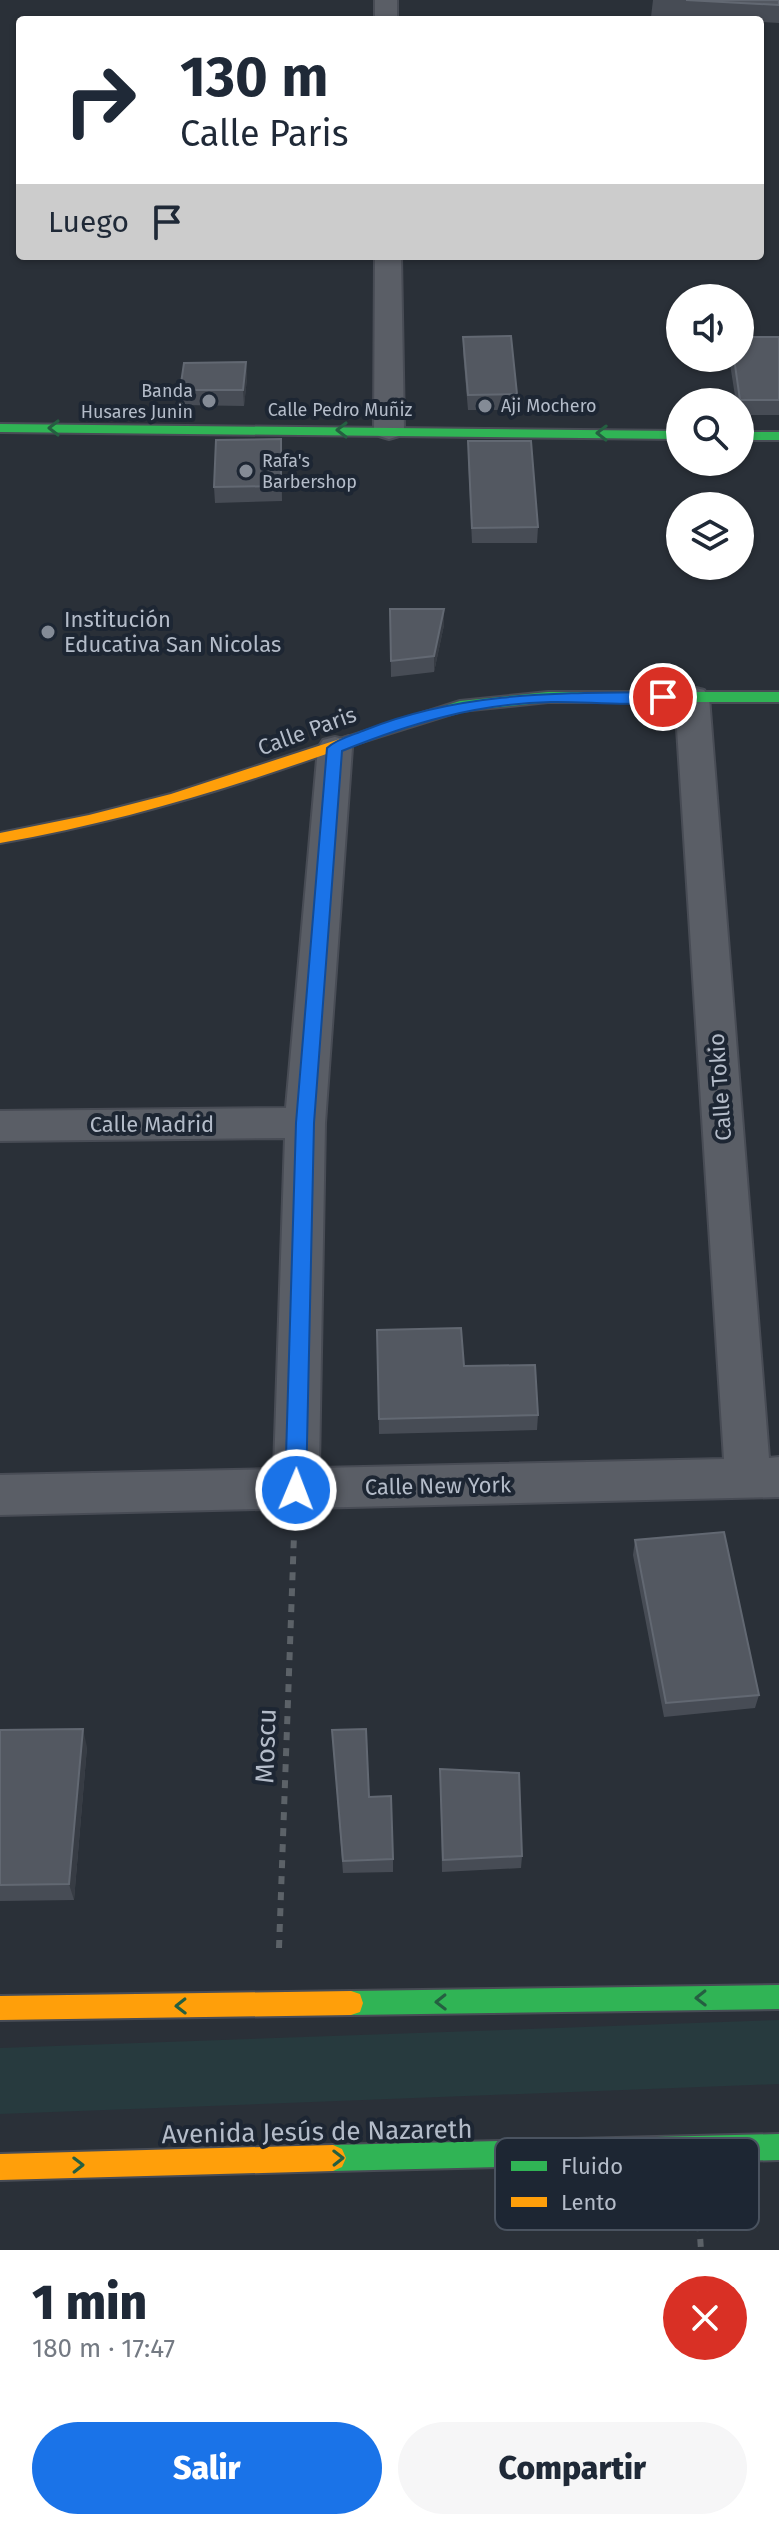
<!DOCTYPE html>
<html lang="es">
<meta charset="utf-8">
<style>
body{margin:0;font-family:"Fira Sans",sans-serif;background:#f6f6f7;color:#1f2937;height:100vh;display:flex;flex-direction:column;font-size:30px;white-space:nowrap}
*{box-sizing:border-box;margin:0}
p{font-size:26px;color:#747a83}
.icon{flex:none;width:44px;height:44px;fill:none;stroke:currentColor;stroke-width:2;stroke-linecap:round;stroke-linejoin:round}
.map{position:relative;height:2250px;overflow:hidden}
.panel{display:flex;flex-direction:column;background:#fff;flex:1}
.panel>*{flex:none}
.top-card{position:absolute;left:16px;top:16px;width:748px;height:244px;border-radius:8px;box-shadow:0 2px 6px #0004;background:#fff;color:#1f2937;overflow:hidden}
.tools{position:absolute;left:666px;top:284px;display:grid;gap:16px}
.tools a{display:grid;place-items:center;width:88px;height:88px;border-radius:50%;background:#fff;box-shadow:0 2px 6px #0004;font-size:40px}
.pin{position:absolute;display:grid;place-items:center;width:68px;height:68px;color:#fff;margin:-34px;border:4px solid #fff;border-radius:50%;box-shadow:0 2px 8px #0007}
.me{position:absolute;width:88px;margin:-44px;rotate:1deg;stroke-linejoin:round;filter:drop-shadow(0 0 6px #0008)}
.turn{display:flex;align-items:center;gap:28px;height:168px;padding:0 32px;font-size:36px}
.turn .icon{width:104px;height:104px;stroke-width:2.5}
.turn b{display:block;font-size:56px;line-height:68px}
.then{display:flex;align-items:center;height:76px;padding:0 32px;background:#0003;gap:16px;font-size:30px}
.round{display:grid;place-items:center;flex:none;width:84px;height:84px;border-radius:42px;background:#f6f6f7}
.summary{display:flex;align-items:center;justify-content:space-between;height:136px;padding:0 32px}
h1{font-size:48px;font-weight:800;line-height:60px}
.action{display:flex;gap:16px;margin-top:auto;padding:16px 32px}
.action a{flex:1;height:92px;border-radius:48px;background:#1a73e8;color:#fff;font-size:32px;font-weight:800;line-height:92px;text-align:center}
.action a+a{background:#f6f6f7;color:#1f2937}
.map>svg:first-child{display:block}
</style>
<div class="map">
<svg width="779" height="2250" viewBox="0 0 779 2250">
<rect width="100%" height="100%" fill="#2a3038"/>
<!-- green -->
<path fill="#273a3e" d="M 779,2020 L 779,2084 L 0,2114 L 0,2048 Z"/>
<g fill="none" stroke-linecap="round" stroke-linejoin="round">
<defs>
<path id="street" d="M 375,0 L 397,0 L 397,20 L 375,20 Z
M 375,256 L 401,256 L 404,430 L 399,436 L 389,439 L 379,436 L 374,430 Z
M 692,687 L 704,690 L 709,697 L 769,1458 L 779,1457 L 779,1497 L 0,1515 L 0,1475 L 274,1469 L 285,1138 L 0,1141 L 0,1111 L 286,1108 L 318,748 L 323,740 L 335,737 L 347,740 L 352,748 L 325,1123 L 319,1468 L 724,1459 L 675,697 L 680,690 Z"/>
<path id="fast" d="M 0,424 L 680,431 L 680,439 L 0,432 Z
M 740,432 L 779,432 L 779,440 L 740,440 Z
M 548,692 L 779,692 L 779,702 L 548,702 L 461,711 L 349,746 L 341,741 L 344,738 L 460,701 Z
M 779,1985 L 779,2009 L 351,2015 L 342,2012 L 339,2003 L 342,1994 L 351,1991 Z
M 779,2134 L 779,2160 L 333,2171 L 324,2167 L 320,2158 L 324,2149 L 333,2145 Z"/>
<path id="slow" d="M 349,736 L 357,741 L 354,744 C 238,786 122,822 0,843 L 0,833 L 89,815 L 171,794 Z
M 351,1991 L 360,1994 L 363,2003 L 360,2012 L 351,2015 L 0,2020 L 0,1996 Z
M 333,2145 L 342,2149 L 346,2158 L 342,2167 L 333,2171 L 0,2180 L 0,2154 Z"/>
</defs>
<!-- street casing -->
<use href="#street" stroke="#484c55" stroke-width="4"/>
<!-- fast casing -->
<use href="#fast" stroke="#484c55" stroke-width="4"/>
<!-- slow casing -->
<use href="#slow" stroke="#484c55" stroke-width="4"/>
<!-- path -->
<path stroke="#5c6268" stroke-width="6" stroke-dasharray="8 8" stroke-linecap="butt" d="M 279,1948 L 294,1535
M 698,2207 L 701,2250"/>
<!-- street -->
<use href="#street" fill="#5a5e66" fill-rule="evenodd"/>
<!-- fast -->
<use href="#fast" fill="#30b455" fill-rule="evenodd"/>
<!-- slow -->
<use href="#slow" fill="#ff9f0a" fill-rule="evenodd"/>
</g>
<!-- wall -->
<path fill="#474c55" d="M 653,0 L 779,0 L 779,23 L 760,22 L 760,20 L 718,20 L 651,17 Z
M 463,337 L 517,394 L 516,410 L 468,410 L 463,352 Z
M 779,337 L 779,415 L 740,415 L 740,402 L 736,402 L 729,358 L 740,358 Z
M 246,362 L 247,378 L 244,406 L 182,405 L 180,390 Z
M 281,439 L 282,501 L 215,503 L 214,487 Z
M 468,441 L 538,527 L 537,543 L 472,543 L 468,457 Z
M 390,609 L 444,609 L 444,625 L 434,672 L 391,677 Z
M 377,1330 L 464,1366 L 538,1415 L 537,1430 L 379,1434 Z
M 635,1540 L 759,1695 L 755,1708 L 664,1717 L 633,1555 Z
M 0,1730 L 87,1747 L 74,1900 L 0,1901 Z
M 333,1743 L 369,1797 L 393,1859 L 393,1872 L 343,1873 Z
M 440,1769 L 522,1856 L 521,1868 L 442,1872 Z"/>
<!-- shaded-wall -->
<path fill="#373c44" d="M 246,362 L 247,378 L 244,406 L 243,390 Z
M 444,609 L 444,625 L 434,672 L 434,656 Z
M 83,1729 L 87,1747 L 74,1900 L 69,1884 Z"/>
<!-- building -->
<path fill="#535861" stroke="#626872" stroke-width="2" d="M 686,0 L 779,0 L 779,5 Z
M 511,336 L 517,394 L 468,395 L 463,337 Z
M 740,337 L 779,337 L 779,400 L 740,400 L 734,358 L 740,358 Z
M 246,362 L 243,390 L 180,390 L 184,363 Z
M 281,439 L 281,486 L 214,487 L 216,440 Z
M 468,441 L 531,441 L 538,527 L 472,528 Z
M 390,609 L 444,609 L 434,656 L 391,661 Z
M 461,1328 L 464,1366 L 535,1365 L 538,1415 L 379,1419 L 377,1330 Z
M 724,1532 L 759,1695 L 666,1703 L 635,1540 Z
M 83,1729 L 69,1884 L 0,1885 L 0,1730 Z
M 366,1729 L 369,1797 L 391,1796 L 393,1859 L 343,1861 L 332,1730 Z
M 440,1769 L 519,1773 L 522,1856 L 443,1860 Z"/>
<!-- one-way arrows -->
<defs><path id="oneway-chevron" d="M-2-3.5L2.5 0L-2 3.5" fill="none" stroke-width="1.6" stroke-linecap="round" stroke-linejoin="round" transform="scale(2)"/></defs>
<g stroke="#255f41">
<use href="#oneway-chevron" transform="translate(54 428) rotate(-180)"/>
<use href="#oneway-chevron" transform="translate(342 430) rotate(-180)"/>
<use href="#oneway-chevron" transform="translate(602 433) rotate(-179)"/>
<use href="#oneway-chevron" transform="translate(701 1998) rotate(179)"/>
<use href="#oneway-chevron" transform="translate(441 2002) rotate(179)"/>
<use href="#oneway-chevron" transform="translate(181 2006) rotate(179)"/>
<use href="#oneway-chevron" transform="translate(338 2158) rotate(-1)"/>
<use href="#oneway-chevron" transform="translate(78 2165) rotate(-1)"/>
</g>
<!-- route -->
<path fill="#1a73e8" stroke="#114b97" stroke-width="2" d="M 663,692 L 670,697 L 668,700 C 634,708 587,701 551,702 C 476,704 411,723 342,751 L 314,1123 L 306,1490 L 303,1496 L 296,1499 L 288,1496 L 285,1490 L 296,1123 L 327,748 C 336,739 353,735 365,730 C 462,691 560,693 663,692 Z"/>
<!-- markers -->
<g fill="#848b96" stroke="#1d2633" stroke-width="3">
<circle cx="209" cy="401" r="8"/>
<circle cx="485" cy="406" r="8"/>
<circle cx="246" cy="471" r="8"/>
<circle cx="48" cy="632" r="8"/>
</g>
<g text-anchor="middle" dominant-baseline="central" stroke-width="8" stroke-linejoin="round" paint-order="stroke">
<!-- far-poi labels -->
<g font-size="18" fill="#b4bcc9" stroke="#1d2633" text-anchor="start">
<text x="193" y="391" text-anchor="end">Banda<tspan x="193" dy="21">Husares Junin</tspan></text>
<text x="501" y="406">Aji Mochero</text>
<text x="262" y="461">Rafa's<tspan x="262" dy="21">Barbershop</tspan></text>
</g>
<!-- far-street labels -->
<g font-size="18" fill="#b4bcc9" stroke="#1d2633">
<text x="340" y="410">Calle Pedro Muñiz</text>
</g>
<!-- poi labels -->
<g font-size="22" fill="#b4bcc9" stroke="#1d2633" text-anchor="start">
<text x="64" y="619">Institución<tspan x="64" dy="25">Educativa San Nicolas</tspan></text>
</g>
<!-- street labels -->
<g font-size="22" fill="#b4bcc9" stroke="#1d2633">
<text transform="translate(307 731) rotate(-20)">Calle Paris</text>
<text transform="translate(720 1087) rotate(-94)">Calle Tokio</text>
<text x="152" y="1124">Calle Madrid</text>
<text transform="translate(438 1486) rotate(-1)">Calle New York</text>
</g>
<!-- near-street labels -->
<g font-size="26" fill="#b4bcc9" stroke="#1d2633">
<text transform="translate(266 1746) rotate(-88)">Moscu</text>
<text transform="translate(317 2132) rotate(-1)">Avenida Jesús de Nazareth</text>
</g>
</g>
<!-- legend -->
<rect x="495" y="2138" width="264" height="92" rx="12" fill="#1d2633" stroke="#4a5360" stroke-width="2"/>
<rect x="511" y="2161" width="36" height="10" fill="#30b455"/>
<rect x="511" y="2197" width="36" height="10" fill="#ff9f0a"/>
<g font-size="22" fill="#b4bcc9">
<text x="561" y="2174">Fluido</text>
<text x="561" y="2210">Lento</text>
</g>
</svg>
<div class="tools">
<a><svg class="icon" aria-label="sound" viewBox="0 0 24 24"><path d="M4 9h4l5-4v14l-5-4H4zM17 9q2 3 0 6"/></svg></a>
<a><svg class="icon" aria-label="search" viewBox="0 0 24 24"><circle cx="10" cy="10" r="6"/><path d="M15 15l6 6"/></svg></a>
<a><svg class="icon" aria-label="layers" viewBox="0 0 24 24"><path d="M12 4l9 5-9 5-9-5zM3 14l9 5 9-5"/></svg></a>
</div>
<div class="pin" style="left:663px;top:697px;background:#d93025"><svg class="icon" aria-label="arrive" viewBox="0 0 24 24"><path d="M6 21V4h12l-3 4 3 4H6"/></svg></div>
<svg class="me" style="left:296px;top:1490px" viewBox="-20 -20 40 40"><circle r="17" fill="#1a73e8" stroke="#fff" stroke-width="3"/><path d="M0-11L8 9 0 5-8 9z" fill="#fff"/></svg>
<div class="top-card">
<div class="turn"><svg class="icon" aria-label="right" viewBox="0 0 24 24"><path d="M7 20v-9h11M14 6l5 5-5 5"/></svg><div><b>130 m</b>Calle Paris</div></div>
<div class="then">Luego<svg class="icon" aria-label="arrive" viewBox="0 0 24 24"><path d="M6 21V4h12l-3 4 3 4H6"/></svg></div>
</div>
</div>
<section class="panel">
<div class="summary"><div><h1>1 min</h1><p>180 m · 17:47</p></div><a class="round" style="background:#d93025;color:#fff"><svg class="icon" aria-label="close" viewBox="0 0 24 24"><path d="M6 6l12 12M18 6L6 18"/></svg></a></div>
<div class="action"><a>Salir</a><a>Compartir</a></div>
</section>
